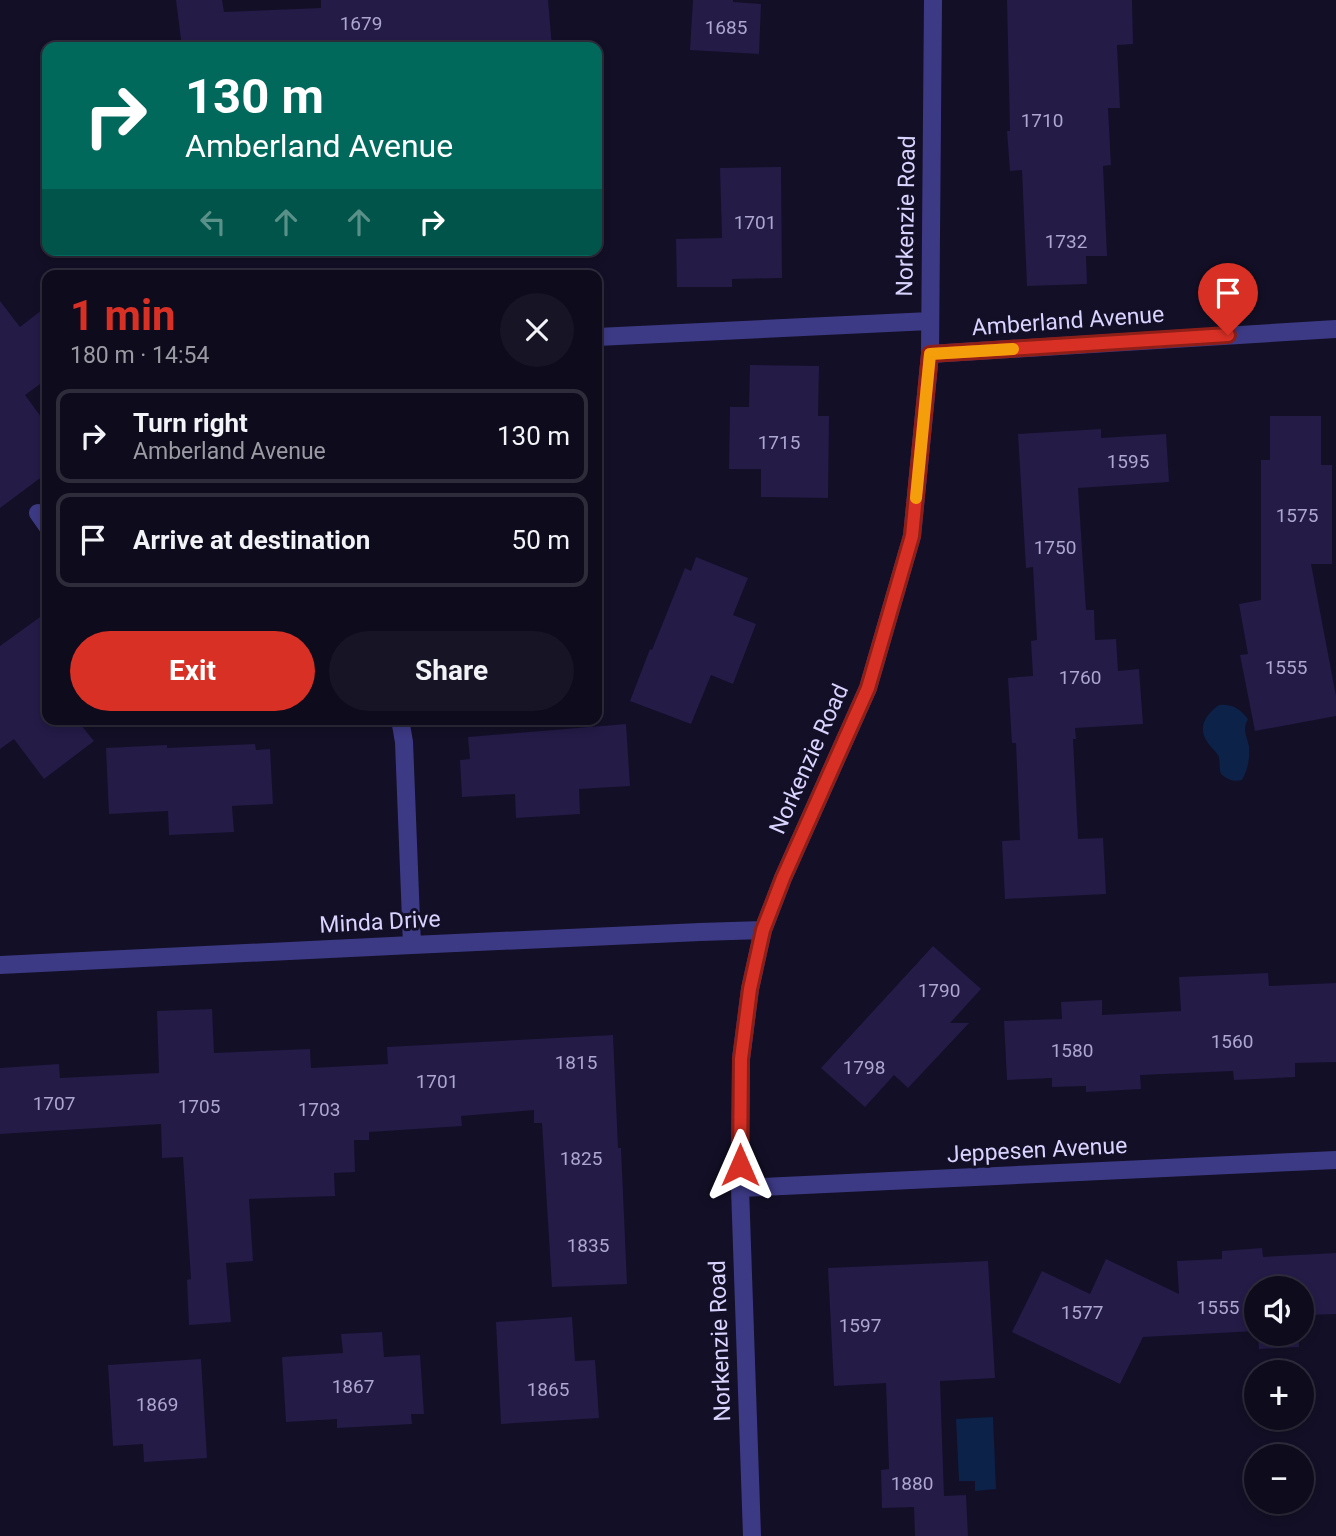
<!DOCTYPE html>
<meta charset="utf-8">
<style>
body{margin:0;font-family:Roboto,sans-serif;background:#171425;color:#f1f3f6;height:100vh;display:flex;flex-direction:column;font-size:26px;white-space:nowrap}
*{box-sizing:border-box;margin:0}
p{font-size:23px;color:#9b9ba3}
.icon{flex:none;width:38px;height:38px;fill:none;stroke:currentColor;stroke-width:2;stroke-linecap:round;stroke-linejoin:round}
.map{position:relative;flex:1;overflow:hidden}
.sheet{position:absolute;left:42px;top:270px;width:560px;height:455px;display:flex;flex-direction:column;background:#0e0b1c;border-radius:14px;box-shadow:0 4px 10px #0003,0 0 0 2px #2e2b3b}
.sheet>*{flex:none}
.banner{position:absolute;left:42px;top:42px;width:560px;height:214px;border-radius:14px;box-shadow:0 4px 10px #0003,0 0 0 2px #2e2b3b;background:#00695c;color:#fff;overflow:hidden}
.controls{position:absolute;left:1244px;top:1276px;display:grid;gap:14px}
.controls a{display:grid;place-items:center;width:70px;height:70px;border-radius:50%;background:#0e0b1c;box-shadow:0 4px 10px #0003,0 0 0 2px #2e2b3b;font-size:35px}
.pin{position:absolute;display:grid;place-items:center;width:60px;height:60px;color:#fff;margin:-72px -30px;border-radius:50% 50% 50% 0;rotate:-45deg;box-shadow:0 0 7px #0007}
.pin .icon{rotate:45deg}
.me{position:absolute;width:77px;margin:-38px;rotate:0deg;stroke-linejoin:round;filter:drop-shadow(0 0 5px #0008)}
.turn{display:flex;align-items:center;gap:24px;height:147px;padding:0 28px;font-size:32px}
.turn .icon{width:91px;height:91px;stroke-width:2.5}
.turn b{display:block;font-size:49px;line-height:60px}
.lanes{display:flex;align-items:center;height:66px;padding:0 28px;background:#0003;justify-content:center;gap:35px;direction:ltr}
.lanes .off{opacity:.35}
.round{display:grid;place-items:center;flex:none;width:74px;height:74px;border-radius:37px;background:#171425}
.summary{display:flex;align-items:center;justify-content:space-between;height:119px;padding:0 28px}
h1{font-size:42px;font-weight:700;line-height:52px;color:#d93025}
.primary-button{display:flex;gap:14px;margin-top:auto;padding:14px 28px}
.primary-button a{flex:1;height:80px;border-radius:42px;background:#d93025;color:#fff;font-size:28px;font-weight:700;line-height:80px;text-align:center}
.primary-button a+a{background:#171425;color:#f1f3f6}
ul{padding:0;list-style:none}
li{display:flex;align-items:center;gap:21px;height:94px;margin:0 14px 10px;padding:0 14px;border:4px solid #2e2b3b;border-radius:14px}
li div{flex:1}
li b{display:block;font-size:26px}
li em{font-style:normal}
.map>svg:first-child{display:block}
</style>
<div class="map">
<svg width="1336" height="1536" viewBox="0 0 1336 1536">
<rect width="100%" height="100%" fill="#130f26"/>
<!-- water -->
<path fill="#0c2248" d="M 1219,705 C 1233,704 1240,709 1248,719 C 1242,730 1247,735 1249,747 C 1250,759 1248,769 1242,780 C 1233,782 1228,780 1221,774 C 1219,769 1220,763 1219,757 C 1217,752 1211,748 1208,743 C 1197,728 1205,715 1219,705 Z
M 993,1417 L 996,1489 L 975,1491 L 975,1481 L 959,1481 L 956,1419 Z"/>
<!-- building -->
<path fill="#241b47" d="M 176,0 L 222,0 L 224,12 L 321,8 L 321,0 L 548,0 L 552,47 L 424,47 L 424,45 L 306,45 L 306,47 L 182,47 Z
M 693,0 L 733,0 L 733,2 L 761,4 L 759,54 L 690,50 Z
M 1007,0 L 1132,0 L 1133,44 L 1117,45 L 1120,108 L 1108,108 L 1111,165 L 1103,166 L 1107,256 L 1086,256 L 1087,284 L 1027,286 L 1022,170 L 1010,171 L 1007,131 L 1010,131 Z
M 781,167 L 782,278 L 732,279 L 732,287 L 677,287 L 676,239 L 722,238 L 720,168 Z
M 0,301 L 20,327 L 47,306 L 47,379 L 25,395 L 47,425 L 47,473 L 0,508 Z
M 750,365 L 819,366 L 818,416 L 829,416 L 828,498 L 761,497 L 761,469 L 729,469 L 730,407 L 749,407 Z
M 1270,416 L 1321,416 L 1321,465 L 1332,465 L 1332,564 L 1311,564 L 1336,696 L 1336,716 L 1255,731 L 1240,655 L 1248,654 L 1239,604 L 1261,600 L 1261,460 L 1270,460 Z
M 1101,429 L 1101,438 L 1166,434 L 1169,482 L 1078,488 L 1086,610 L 1094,610 L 1095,640 L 1116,639 L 1118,671 L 1139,669 L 1143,724 L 1075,728 L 1076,739 L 1073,739 L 1078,839 L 1103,838 L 1106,894 L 1005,899 L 1002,841 L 1020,840 L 1016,743 L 1012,743 L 1008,678 L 1033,676 L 1031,641 L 1037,640 L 1033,567 L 1026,568 L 1018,434 Z
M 696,557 L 748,578 L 733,615 L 756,624 L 733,684 L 711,675 L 691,724 L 630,701 L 650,649 L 652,650 L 685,568 L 691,571 Z
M 47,612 L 47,719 L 76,719 L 94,741 L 44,779 L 14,739 L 0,749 L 0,646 Z
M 626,724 L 630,786 L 579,789 L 580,814 L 516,818 L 515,794 L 462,797 L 460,760 L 470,759 L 468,737 Z
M 255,744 L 256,750 L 270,749 L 273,804 L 232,806 L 234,832 L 169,835 L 168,811 L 109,814 L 106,748 L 167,745 L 167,748 Z
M 933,946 L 981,989 L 950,1023 L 969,1023 L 908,1088 L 894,1075 L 865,1107 L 821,1068 Z
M 1268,973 L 1269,986 L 1336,983 L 1336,1062 L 1295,1063 L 1295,1077 L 1234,1080 L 1233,1071 L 1140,1075 L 1141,1089 L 1086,1092 L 1086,1086 L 1052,1087 L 1052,1078 L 1007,1080 L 1004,1021 L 1062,1019 L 1061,1002 L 1102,1000 L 1102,1015 L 1181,1011 L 1179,977 Z
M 212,1009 L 214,1053 L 310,1049 L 311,1068 L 388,1064 L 387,1047 L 613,1035 L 618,1148 L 621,1148 L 627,1284 L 552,1287 L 542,1123 L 534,1123 L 534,1110 L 461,1116 L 462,1126 L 369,1132 L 369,1140 L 354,1140 L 355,1172 L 334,1173 L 335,1196 L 249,1199 L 253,1261 L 226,1263 L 231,1322 L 189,1325 L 187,1280 L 191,1279 L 183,1157 L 162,1158 L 161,1124 L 0,1134 L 0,1068 L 59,1064 L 60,1078 L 159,1073 L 157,1011 Z
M 1262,1248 L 1263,1257 L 1336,1253 L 1336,1314 L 1306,1315 L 1307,1327 L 1302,1327 L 1302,1288 L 1256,1288 L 1256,1331 L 1143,1337 L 1120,1384 L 1012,1332 L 1042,1271 L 1090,1294 L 1106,1259 L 1179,1294 L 1177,1261 L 1222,1259 L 1222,1251 Z
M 988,1261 L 995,1378 L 940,1381 L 944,1496 L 966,1495 L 968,1536 L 915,1536 L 914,1507 L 882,1508 L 881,1470 L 889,1469 L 886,1383 L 834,1386 L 828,1268 Z
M 572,1317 L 575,1361 L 595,1360 L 599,1418 L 501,1424 L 496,1322 Z
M 382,1332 L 384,1357 L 420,1355 L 424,1414 L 411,1414 L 412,1424 L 337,1428 L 337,1419 L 286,1422 L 282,1357 L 343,1353 L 341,1334 Z
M 1258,1334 L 1298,1334 L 1299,1347 L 1259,1349 Z
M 201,1359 L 207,1458 L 144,1462 L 143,1444 L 113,1446 L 108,1365 Z"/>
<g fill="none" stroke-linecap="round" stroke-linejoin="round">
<!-- minor -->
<path stroke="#3d3a85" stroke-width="18" d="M 597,337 L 930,321
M 930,354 L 1336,329
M 38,513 L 47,526
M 400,719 L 404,742 L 412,945
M 0,965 L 412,945 L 700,932 L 763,930
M 740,1188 L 1336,1160
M 752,1536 L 740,1188 L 741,1059 L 750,989 L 763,930 L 783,878 L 868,688 L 912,536 L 930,354 L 933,0"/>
</g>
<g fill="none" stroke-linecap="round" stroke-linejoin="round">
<defs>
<path id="route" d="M 740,1165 L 741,1059 L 750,989 L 763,930 L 783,878 L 868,688 L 912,536 L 930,354 L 1228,335"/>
</defs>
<!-- route casing -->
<use href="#route" stroke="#8d1f18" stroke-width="18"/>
<!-- route -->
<use href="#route" stroke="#d93025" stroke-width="12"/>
<!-- slow -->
<path stroke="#f59e0b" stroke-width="12" d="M 916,498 L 930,354 L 1013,349"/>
</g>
<g text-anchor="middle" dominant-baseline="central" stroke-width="6" stroke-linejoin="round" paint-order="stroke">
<!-- number labels -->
<g font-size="19" fill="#aca6d1">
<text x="361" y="23">1679</text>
<text x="726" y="27">1685</text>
<text x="1042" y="120">1710</text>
<text x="755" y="222">1701</text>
<text x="1066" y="241">1732</text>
<text x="779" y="442">1715</text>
<text x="1128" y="461">1595</text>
<text x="1297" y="515">1575</text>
<text x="1055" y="547">1750</text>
<text x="1286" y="667">1555</text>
<text x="1080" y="677">1760</text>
<text x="939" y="990">1790</text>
<text x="1232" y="1041">1560</text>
<text x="1072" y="1050">1580</text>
<text x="576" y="1062">1815</text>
<text x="864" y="1067">1798</text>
<text x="437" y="1081">1701</text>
<text x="54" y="1103">1707</text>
<text x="199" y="1106">1705</text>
<text x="319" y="1109">1703</text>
<text x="581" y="1158">1825</text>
<text x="588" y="1245">1835</text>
<text x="1218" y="1307">1555</text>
<text x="1082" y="1312">1577</text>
<text x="860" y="1325">1597</text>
<text x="353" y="1386">1867</text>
<text x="548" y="1389">1865</text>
<text x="157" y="1404">1869</text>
<text x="912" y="1483">1880</text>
</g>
<!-- street labels -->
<g font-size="23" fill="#d9d4ff" stroke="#130f26">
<text transform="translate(906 216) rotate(-89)">Norkenzie Road</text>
<text transform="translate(1068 321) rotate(-4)">Amberland Avenue</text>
<text transform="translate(809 759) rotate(-66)">Norkenzie Road</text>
<text transform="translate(380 922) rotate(-3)">Minda Drive</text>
<text transform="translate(1037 1150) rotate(-3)">Jeppesen Avenue</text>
<text transform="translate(720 1341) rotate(-92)">Norkenzie Road</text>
</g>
</g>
</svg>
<div class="controls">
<a><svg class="icon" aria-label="sound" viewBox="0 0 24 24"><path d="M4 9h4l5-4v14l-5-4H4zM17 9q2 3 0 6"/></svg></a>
<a>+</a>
<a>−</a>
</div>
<div class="pin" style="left:1228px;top:335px;background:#d93025"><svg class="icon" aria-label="arrive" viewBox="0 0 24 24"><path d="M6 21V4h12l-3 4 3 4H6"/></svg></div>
<svg class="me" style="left:740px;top:1165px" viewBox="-20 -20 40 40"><path d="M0-17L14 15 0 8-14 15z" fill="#d93025" stroke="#fff" stroke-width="4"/></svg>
<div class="banner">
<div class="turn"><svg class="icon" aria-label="right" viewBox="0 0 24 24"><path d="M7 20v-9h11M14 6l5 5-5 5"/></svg><div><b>130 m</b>Amberland Avenue</div></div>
<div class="lanes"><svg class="icon off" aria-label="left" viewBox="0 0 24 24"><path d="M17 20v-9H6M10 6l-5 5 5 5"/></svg><svg class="icon off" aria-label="ahead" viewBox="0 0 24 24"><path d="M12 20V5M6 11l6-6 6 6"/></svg><svg class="icon off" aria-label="ahead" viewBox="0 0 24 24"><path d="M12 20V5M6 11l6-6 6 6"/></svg><svg class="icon" aria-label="right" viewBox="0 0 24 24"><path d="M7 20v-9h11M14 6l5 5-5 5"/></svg></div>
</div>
<section class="sheet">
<div class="summary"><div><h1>1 min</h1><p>180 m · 14:54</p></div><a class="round"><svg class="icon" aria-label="close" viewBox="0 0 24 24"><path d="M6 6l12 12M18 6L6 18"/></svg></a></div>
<ul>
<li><svg class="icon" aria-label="right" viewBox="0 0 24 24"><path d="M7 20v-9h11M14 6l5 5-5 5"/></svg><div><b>Turn right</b><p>Amberland Avenue</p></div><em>130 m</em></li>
<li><svg class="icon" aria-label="arrive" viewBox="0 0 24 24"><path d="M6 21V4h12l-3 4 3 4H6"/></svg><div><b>Arrive at destination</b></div><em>50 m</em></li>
</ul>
<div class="primary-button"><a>Exit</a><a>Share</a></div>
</section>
</div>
